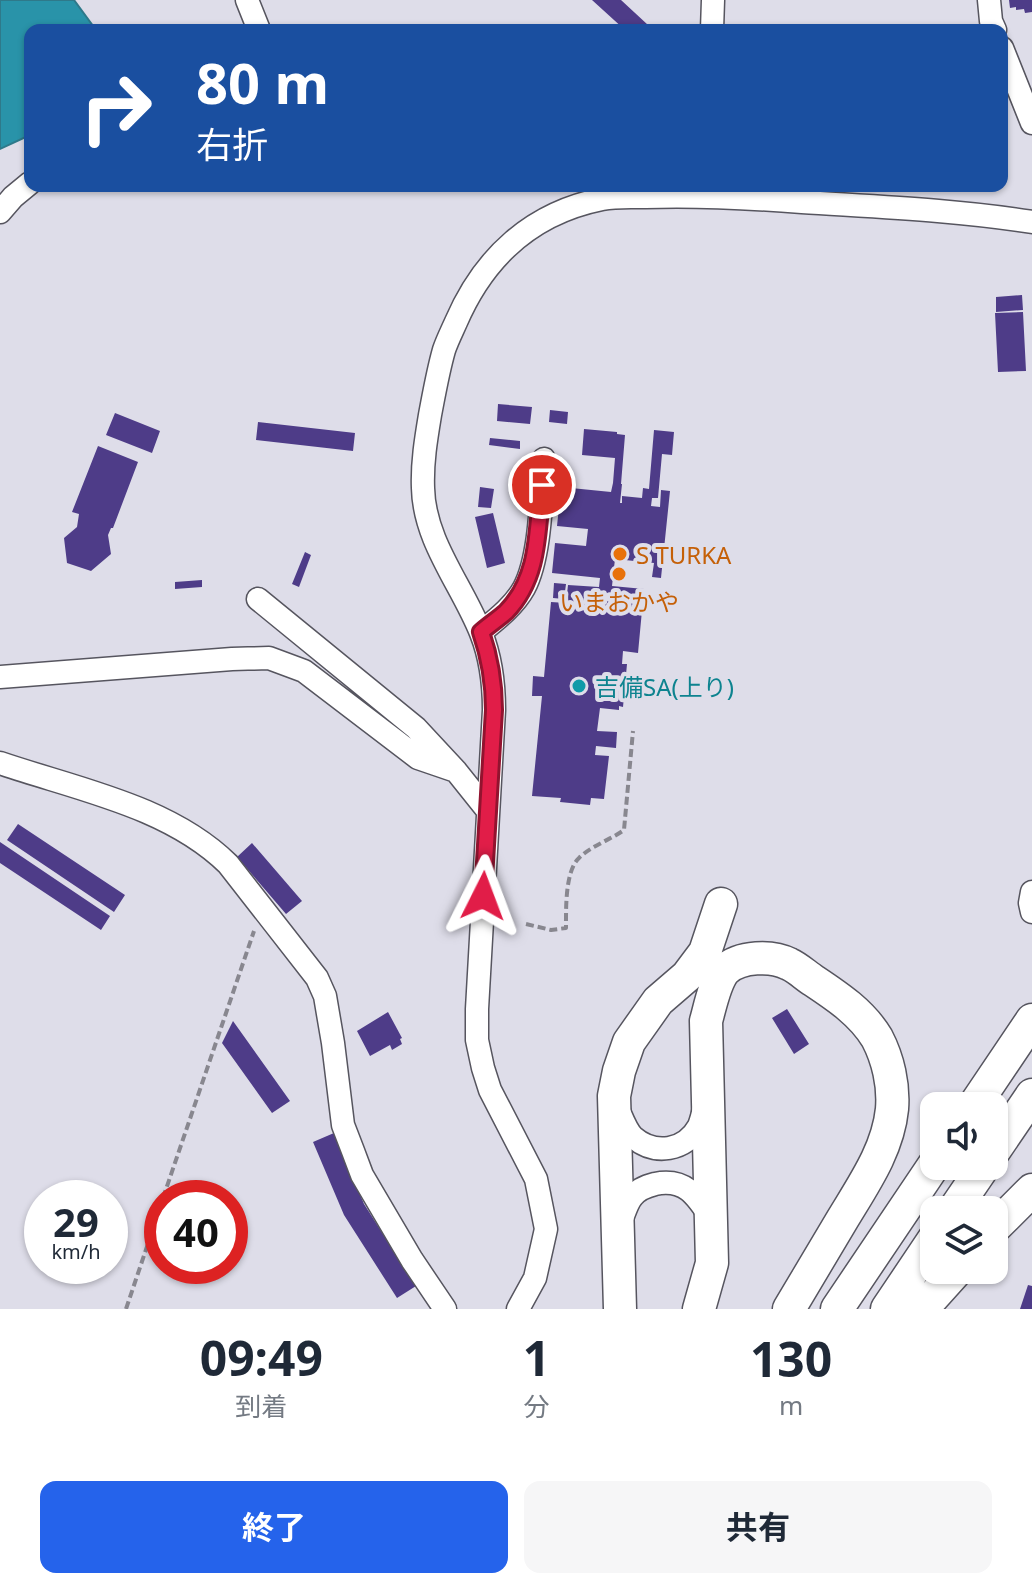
<!DOCTYPE html>
<html lang="ja">
<meta charset="utf-8">
<style>
body{margin:0;font-family:"Noto Sans","Noto Sans JP",sans-serif;background:#f6f6f7;color:#1f2937;height:100vh;display:flex;flex-direction:column;font-size:30px;white-space:nowrap}
*{box-sizing:border-box;margin:0}
p{font-size:26px;color:#747a83}
.icon{flex:none;width:44px;height:44px;fill:none;stroke:currentColor;stroke-width:2;stroke-linecap:round;stroke-linejoin:round}
.map{position:relative;height:1309px;overflow:hidden}
.side{display:flex;flex-direction:column;background:#fff;flex:1}
.side>*{flex:none}
.top-card{position:absolute;left:24px;top:24px;width:984px;height:168px;border-radius:16px;box-shadow:0 2px 6px #0004;background:#1a4fa0;color:#fff;overflow:hidden}
.fabs{position:absolute;left:920px;top:1092px;display:grid;gap:16px}
.fabs a{display:grid;place-items:center;width:88px;height:88px;border-radius:16px;background:#fff;box-shadow:0 2px 6px #0004;font-size:40px}
.speed{position:absolute;left:24px;top:1180px;display:flex;gap:16px;font-size:40px;font-weight:700;text-align:center}
.speed>*{display:grid;place-content:center;width:104px;height:104px;border-radius:50%;background:#fff;box-shadow:0 2px 6px #0004;line-height:1}
.speed small{font-size:20px;font-weight:400}
.speed .limit{border:12px solid #d22;background:#fff;color:#111}
.pin{position:absolute;display:grid;place-items:center;width:68px;height:68px;color:#fff;margin:-34px;border:4px solid #fff;border-radius:50%;box-shadow:0 2px 8px #0007}
.me{position:absolute;width:88px;margin:-44px;rotate:3deg;stroke-linejoin:round;filter:drop-shadow(0 0 6px #0008)}
.turn{display:flex;align-items:center;gap:28px;height:168px;padding:0 40px;font-size:36px}
.turn .icon{width:104px;height:104px;stroke-width:2.5}
.turn b{display:block;font-size:56px;line-height:68px}
.eta{display:flex;justify-content:space-evenly;align-items:center;height:136px;text-align:center}
.eta b{font-size:48px;font-weight:700;line-height:56px}
.primary-button{display:flex;gap:16px;margin-top:auto;padding:16px 40px}
.primary-button a{flex:1;height:92px;border-radius:16px;background:#2563eb;color:#fff;font-size:32px;font-weight:700;line-height:92px;text-align:center}
.primary-button a+a{background:#f6f6f7;color:#1f2937}
.map>svg:first-child{display:block}
</style>
<div class="map">
<svg width="1032" height="1309" viewBox="0 0 1032 1309">
<rect width="100%" height="100%" fill="#dedde9"/>
<!-- water -->
<path fill="#2993a9" stroke="#2e798a" stroke-width="2" d="M 0,0 L 74,0 L 96,30 L 30,30 L 30,135 L 0,149 Z"/>
<!-- building -->
<path fill="#4e3c88" d="M 592,0 L 621,0 L 648,25 L 644,30 L 625,30 Z
M 1009,0 L 1032,0 L 1032,12 L 1025,13 L 1024,9 L 1016,10 L 1016,7 L 1010,8 Z
M 1022,295 L 1023,310 L 996,312 L 996,297 Z
M 1023,312 L 1026,371 L 998,372 L 995,313 Z
M 498,404 L 532,407 L 530,424 L 497,421 Z
M 550,410 L 568,412 L 567,424 L 549,422 Z
M 115,413 L 160,431 L 152,453 L 106,435 Z
M 258,422 L 355,433 L 353,451 L 256,440 Z
M 584,429 L 617,432 L 617,434 L 625,435 L 621,484 L 622,484 L 620,503 L 622,503 L 622,496 L 642,498 L 643,488 L 649,489 L 654,430 L 674,432 L 672,455 L 662,454 L 658,498 L 652,498 L 651,506 L 660,507 L 661,490 L 670,491 L 661,578 L 652,577 L 654,563 L 615,559 L 612,586 L 644,589 L 638,653 L 623,651 L 622,664 L 627,664 L 623,707 L 619,706 L 619,710 L 600,708 L 597,731 L 617,732 L 616,748 L 596,746 L 595,755 L 609,756 L 604,799 L 591,798 L 590,805 L 560,802 L 561,798 L 532,796 L 542,696 L 532,696 L 533,676 L 544,677 L 551,602 L 566,603 L 568,585 L 599,587 L 600,578 L 552,573 L 555,543 L 586,546 L 588,529 L 557,526 L 561,487 L 611,492 L 613,483 L 615,458 L 582,455 Z
M 490,438 L 520,441 L 520,449 L 489,445 Z
M 98,446 L 138,462 L 113,528 L 111,528 L 108,535 L 111,554 L 91,571 L 67,563 L 64,538 L 77,527 L 79,514 L 72,512 Z
M 480,487 L 494,489 L 491,508 L 478,507 Z
M 493,513 L 505,563 L 487,568 L 475,517 Z
M 305,552 L 311,555 L 299,587 L 292,584 Z
M 202,580 L 202,587 L 175,589 L 175,582 Z
M 554,583 L 566,584 L 564,599 L 553,598 Z
M 18,824 L 125,895 L 114,912 L 7,840 Z
M 0,842 L 110,916 L 101,930 L 0,863 Z
M 252,843 L 302,901 L 286,914 L 237,857 Z
M 787,1009 L 809,1044 L 794,1054 L 772,1018 Z
M 388,1012 L 402,1038 L 400,1039 L 402,1044 L 392,1050 L 390,1045 L 370,1056 L 357,1031 Z
M 233,1021 L 290,1101 L 272,1113 L 222,1043 Z
M 334,1133 L 364,1204 L 416,1286 L 397,1298 L 344,1215 L 313,1142 Z
M 1028,1285 L 1032,1286 L 1032,1309 L 1020,1309 Z"/>
<g fill="none" stroke-linecap="round" stroke-linejoin="round">
<defs>
<path id="minor" d="M 247,0 L 259,30
M 989,0 L 991,21 L 995,30
M 712,30 L 713,0
M 1002,48 L 1032,123
M 0,212 L 13,197 L 30,183
M 258,599 L 416,728 L 456,771 L 488,811
M 481,632 C 497,619 514,606 524,588 C 541,556 541,496 544,459
M 0,677 L 232,659 L 269,658 L 304,671 L 418,758 L 456,771
M 0,763 C 76,789 169,806 228,864 L 317,978 L 325,996 L 333,1043 L 343,1125 L 353,1151 L 362,1175 L 412,1260 L 445,1309
M 1032,892 L 1030,903 L 1032,912
M 618,1109 C 622,1118 626,1130 633,1137 C 655,1156 685,1151 699,1126 C 701,1121 703,1113 704,1108
M 621,1221 C 624,1214 627,1203 632,1197 C 637,1190 647,1186 655,1184 C 685,1178 696,1195 711,1218
M 518,1309 L 535,1278 L 546,1229 L 536,1179 L 490,1090 L 483,1068 L 477,1040 L 477,1009 L 494,710 C 494,683 491,658 481,633 C 462,585 424,541 423,488 C 422,463 426,439 430,415 C 434,394 438,371 444,350 C 447,341 452,331 456,322 C 484,257 532,213 602,199 C 616,196 631,197 645,197 C 697,195 750,198 802,202 C 879,207 956,210 1032,222"/>
<path id="highway" d="M 974,1106 L 1032,1020
M 994,1151 L 1032,1095
M 954,1210 L 984,1166
M 994,1228 L 1032,1190
M 620,1309 L 614,1096 L 619,1071 L 629,1042 L 658,1001 L 687,976 L 705,952 L 721,904
M 699,1309 L 712,1263 L 706,1021 C 710,1007 715,981 725,970 C 740,956 772,955 789,964 C 798,968 806,976 814,981 C 838,997 862,1013 877,1038 C 888,1059 894,1085 892,1109 C 888,1150 863,1185 842,1220 C 825,1249 807,1279 789,1309
M 837,1309 L 934,1165
M 887,1309 L 934,1239
M 922,1309 L 957,1270"/>
</defs>
<!-- minor casing -->
<use href="#minor" stroke="#56555f" stroke-width="25"/>
<!-- highway casing -->
<use href="#highway" stroke="#56555f" stroke-width="35"/>
<!-- path -->
<path stroke="#88878f" stroke-width="4" stroke-dasharray="8 4" stroke-linecap="butt" d="M 526,924 L 551,930 L 566,928 C 566,909 565,871 579,858 C 591,846 610,840 624,830 L 633,731
M 163,1198 L 254,931
M 126,1309 L 162,1202"/>
<!-- minor -->
<use href="#minor" stroke="#fff" stroke-width="22"/>
<!-- highway -->
<use href="#highway" stroke="#fff" stroke-width="32"/>
</g>
<g fill="none" stroke-linecap="round" stroke-linejoin="round">
<defs>
<path id="route" d="M 483,896 L 494,710 C 494,682 490,658 481,632 C 489,625 498,619 506,612 C 540,577 537,530 542,485"/>
</defs>
<!-- route casing -->
<use href="#route" stroke="#92132f" stroke-width="20"/>
<!-- route -->
<use href="#route" stroke="#e11d48" stroke-width="14"/>
</g>
<!-- markers -->
<g fill="#e8710a" stroke="#dedde9" stroke-width="3">
<circle cx="620" cy="554" r="8"/>
<circle cx="619" cy="574" r="8"/>
</g>
<circle fill="#0f9aa8" stroke="#dedde9" stroke-width="3" cx="579" cy="686" r="8"/>
<g text-anchor="middle" dominant-baseline="central" stroke-width="8" stroke-linejoin="round" paint-order="stroke">
<!-- food labels -->
<g font-size="24" fill="#c56008" stroke="#dedde9" text-anchor="start">
<text x="636" y="554">S TURKA</text>
<text x="619" y="601" text-anchor="middle">いまおかや</text>
</g>
<!-- culture labels -->
<g font-size="24" fill="#0d838f" stroke="#dedde9" text-anchor="start">
<text x="595" y="686">吉備SA(上り)</text>
</g>
</g>
</svg>
<div class="fabs">
<a><svg class="icon" aria-label="sound" viewBox="0 0 24 24"><path d="M4 9h4l5-4v14l-5-4H4zM17 9q2 3 0 6"/></svg></a>
<a><svg class="icon" aria-label="layers" viewBox="0 0 24 24"><path d="M12 4l9 5-9 5-9-5zM3 14l9 5 9-5"/></svg></a>
</div>
<div class="speed"><div>29<small>km/h</small></div><div class="limit">40</div></div>
<div class="pin" style="left:542px;top:485px;background:#d93025"><svg class="icon" aria-label="arrive" viewBox="0 0 24 24"><path d="M6 21V4h12l-3 4 3 4H6"/></svg></div>
<svg class="me" style="left:483px;top:896px" viewBox="-20 -20 40 40"><path d="M0-17L14 15 0 8-14 15z" fill="#e11d48" stroke="#fff" stroke-width="4"/></svg>
<div class="top-card">
<div class="turn"><svg class="icon" aria-label="right" viewBox="0 0 24 24"><path d="M7 20v-9h11M14 6l5 5-5 5"/></svg><div><b>80 m</b>右折</div></div>
</div>
</div>
<section class="side">
<div class="eta">
<div><b>09:49</b><p>到着</p></div>
<div><b>1</b><p>分</p></div>
<div><b>130</b><p>m</p></div>
</div>
<div class="primary-button"><a>終了</a><a>共有</a></div>
</section>
